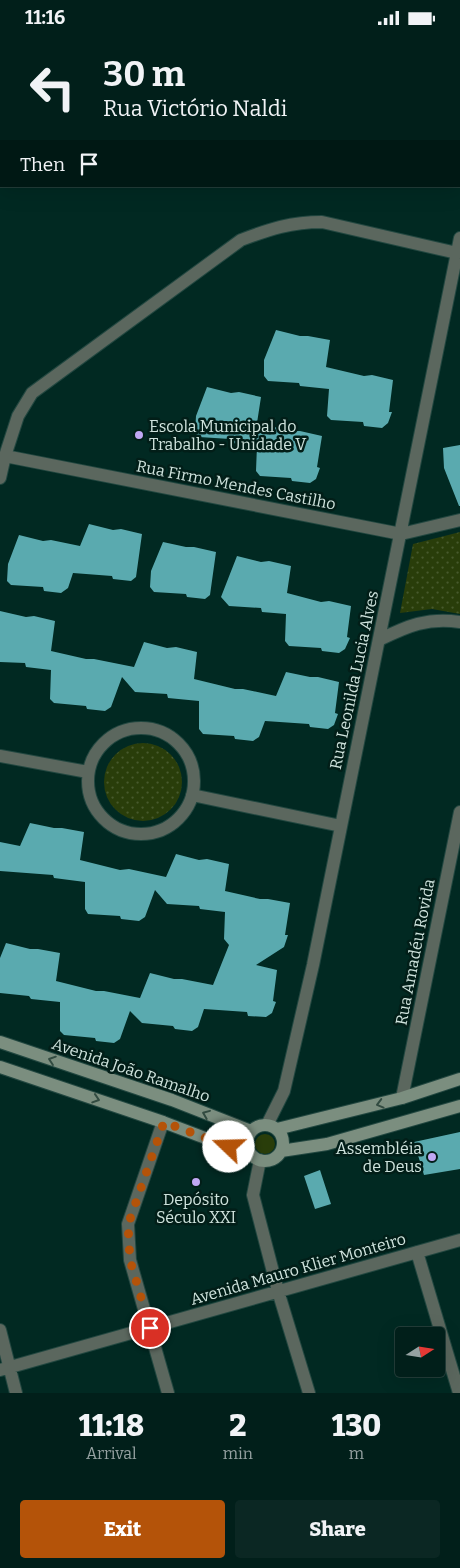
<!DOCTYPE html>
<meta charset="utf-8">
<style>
body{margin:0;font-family:Bitter,serif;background:#0b2723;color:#f1f3f6;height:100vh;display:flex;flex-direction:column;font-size:19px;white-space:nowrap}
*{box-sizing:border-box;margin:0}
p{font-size:16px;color:#96a2a2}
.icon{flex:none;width:28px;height:28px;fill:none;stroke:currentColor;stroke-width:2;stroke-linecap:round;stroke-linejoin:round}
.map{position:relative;height:1358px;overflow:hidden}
.panel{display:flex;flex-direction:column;background:#011f1a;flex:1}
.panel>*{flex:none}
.banner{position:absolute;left:0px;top:0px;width:460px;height:152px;box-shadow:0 5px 20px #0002,0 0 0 1px #233d39;background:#011f1a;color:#f1f3f6;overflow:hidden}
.needle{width:32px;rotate:78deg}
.fabs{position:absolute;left:395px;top:1292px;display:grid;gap:10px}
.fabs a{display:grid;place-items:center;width:50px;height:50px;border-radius:5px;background:#011f1a;box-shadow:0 5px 20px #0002,0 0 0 1px #233d39;font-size:25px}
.pin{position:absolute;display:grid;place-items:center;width:42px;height:42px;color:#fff;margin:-21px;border:2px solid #fff;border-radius:50%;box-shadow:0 1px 5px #0007}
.me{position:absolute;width:55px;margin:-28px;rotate:291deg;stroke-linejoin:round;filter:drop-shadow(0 0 4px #0008)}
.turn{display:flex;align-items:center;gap:18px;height:105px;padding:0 20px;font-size:22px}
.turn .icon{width:65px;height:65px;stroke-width:2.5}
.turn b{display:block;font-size:35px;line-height:42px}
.then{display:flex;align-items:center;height:48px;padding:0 20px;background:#0003;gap:10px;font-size:19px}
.eta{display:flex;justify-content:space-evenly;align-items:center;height:85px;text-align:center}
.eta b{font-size:30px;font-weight:800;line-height:35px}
.action{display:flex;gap:10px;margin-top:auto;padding:10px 20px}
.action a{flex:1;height:58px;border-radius:5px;background:#b45309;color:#fff;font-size:20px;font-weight:800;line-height:58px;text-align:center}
.action a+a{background:#0b2723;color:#f1f3f6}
.status{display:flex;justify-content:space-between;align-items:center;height:35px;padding:0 25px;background:#011f1a;direction:ltr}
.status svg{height:14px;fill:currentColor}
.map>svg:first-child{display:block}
</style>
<div class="status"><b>11:16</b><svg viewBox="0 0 49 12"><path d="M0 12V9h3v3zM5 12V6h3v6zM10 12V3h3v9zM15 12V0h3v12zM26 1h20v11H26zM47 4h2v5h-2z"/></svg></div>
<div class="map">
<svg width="460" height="1358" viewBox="0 0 460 1358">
<defs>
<pattern id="park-dots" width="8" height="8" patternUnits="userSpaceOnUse" patternTransform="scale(1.25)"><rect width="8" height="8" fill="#293d0a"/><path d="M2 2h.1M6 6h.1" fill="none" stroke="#47592d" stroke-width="1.8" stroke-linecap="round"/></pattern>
</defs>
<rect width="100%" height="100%" fill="#012922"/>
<!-- grass -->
<path fill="#293d0a" d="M255 1109a10 10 0 1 1 20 0a10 10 0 1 1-20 0Z"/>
<!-- park -->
<path fill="url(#park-dots)" d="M 460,497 L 460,579 L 432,574 L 400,578 L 413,509 Z
M104 747a39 39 0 1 1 78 0a39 39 0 1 1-78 0Z"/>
<!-- building -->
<path fill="#5aaaaf" d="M 276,295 L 300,301 L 308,301 L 330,305 L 326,332 L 364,341 L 372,340 L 393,345 L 389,377 L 392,377 L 388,388 L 382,393 L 364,391 L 363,387 L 331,385 L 327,381 L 329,354 L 300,351 L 299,348 L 268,346 L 264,341 L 264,325 Z
M 207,352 L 231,358 L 239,357 L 261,362 L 257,388 L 292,396 L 300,396 L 322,401 L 317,432 L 320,433 L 316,444 L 310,448 L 292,446 L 291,443 L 260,441 L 256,436 L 257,410 L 231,408 L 230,404 L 199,402 L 195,398 L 196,381 Z
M 460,410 L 460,471 L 459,471 L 444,433 L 443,413 Z
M 89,489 L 113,495 L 121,494 L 142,499 L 136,542 L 131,546 L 113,544 L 112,541 L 73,538 L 68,553 L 61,558 L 44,556 L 43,552 L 11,550 L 7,546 L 8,529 L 19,500 L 43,506 L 51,505 L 80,511 Z
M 163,507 L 186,512 L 194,512 L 216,517 L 210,560 L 205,564 L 187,562 L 186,559 L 154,557 L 150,552 L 151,536 Z
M 237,521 L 261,527 L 269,526 L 291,531 L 287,558 L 321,567 L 329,566 L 351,571 L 347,602 L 350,603 L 345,614 L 339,618 L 322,616 L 321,613 L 289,611 L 285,606 L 286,579 L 262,577 L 261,573 L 229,571 L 221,562 Z
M 0,576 L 26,582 L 34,581 L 55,586 L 51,616 L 86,624 L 94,624 L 134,632 L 144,607 L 167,613 L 176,612 L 197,617 L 194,644 L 235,654 L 243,654 L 276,661 L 286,637 L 310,642 L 318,642 L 339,647 L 335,678 L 338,679 L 334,690 L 328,694 L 310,692 L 309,689 L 265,686 L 259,702 L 253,706 L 235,704 L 234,701 L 203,699 L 199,694 L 199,666 L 168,663 L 167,659 L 135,657 L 122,642 L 111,672 L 105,676 L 87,674 L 86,671 L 54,668 L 50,664 L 51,635 L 26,632 L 25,628 L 0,627 Z
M 30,788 L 54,793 L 62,793 L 84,797 L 80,825 L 120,835 L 129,834 L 166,842 L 176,819 L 199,825 L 207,824 L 229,829 L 225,856 L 260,864 L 268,864 L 290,868 L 285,900 L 288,900 L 284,912 L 256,930 L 277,935 L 273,966 L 276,967 L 272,978 L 266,982 L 248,981 L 247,977 L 204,974 L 198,992 L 192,996 L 175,994 L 173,991 L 142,988 L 130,976 L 120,1004 L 114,1008 L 96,1006 L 95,1003 L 64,1000 L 60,996 L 60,967 L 31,964 L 29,961 L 0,958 L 0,923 L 6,908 L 30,914 L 38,914 L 60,918 L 56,946 L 96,956 L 104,956 L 140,963 L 150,938 L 174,944 L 182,944 L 213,950 L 229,910 L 224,904 L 225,877 L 200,874 L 199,871 L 167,869 L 155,855 L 145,882 L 139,886 L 121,884 L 120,881 L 88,879 L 85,874 L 85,847 L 54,843 L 53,840 L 0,836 L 0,807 L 20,811 Z
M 460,1097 L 460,1134 L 424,1140 L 414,1107 Z
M 320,1135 L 331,1169 L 315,1174 L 304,1141 Z"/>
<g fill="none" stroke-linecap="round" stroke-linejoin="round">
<defs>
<path id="street" d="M 5,421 L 401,499 L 460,485
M 0,443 L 5,421 L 18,381 L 32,358 L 241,205 C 270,194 291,187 322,187 L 457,218
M 379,605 C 407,591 428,582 460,587
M88 746a53 53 0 1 1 106 0a53 53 0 1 1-106 0Z
M 0,721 L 88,737
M 192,760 L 341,791
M 402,1063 L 460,777
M 163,1087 L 128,1189 L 130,1225 L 168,1358
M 267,1090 L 284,1056 L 313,930 L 460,203
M 260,1125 L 253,1160 L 278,1256 L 309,1358
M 417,1217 L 459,1358
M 0,1295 L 16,1358
M 0,1335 L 460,1205"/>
<path id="secondary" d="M 0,1007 L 172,1065 L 251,1096
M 0,1032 L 163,1087 L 229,1112 L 250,1118
M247 1108a18 18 0 1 1 36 0a18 18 0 1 1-36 0Z
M 277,1094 L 402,1063 L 460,1044
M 281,1116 L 327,1109 L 460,1071"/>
</defs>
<!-- street casing -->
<use href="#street" stroke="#224740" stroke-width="14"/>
<!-- secondary casing -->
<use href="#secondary" stroke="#224740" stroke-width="14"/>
<!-- street -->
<use href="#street" stroke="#5b675e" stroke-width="12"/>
<!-- secondary -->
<use href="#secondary" stroke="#7b8e7f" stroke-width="12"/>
</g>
<!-- one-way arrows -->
<defs><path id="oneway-chevron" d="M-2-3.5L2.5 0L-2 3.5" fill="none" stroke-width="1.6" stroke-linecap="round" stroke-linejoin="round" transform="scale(1.25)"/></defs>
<g stroke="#324b41">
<use href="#oneway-chevron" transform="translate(52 1025) rotate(-161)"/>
<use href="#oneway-chevron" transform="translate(96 1064) rotate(18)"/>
<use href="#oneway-chevron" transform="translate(380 1069) rotate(165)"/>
<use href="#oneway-chevron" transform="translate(206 1079) rotate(-158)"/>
</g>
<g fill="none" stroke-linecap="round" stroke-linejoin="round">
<!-- route -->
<path stroke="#b45309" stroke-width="9" stroke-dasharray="0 16.2" d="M 150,1293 L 130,1225 L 128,1190 L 164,1087 L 229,1112"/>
</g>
<!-- markers -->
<g fill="#c0a8f4" stroke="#021e18" stroke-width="2">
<circle cx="139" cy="400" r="5"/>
<circle cx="432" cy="1122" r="5"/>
<circle cx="196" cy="1147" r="5"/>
</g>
<g text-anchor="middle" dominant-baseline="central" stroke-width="5" stroke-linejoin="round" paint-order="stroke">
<!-- poi labels -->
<g font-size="16" fill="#cfe3dd" stroke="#021e18" text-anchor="start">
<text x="149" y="391">Escola Municipal do<tspan x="149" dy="18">Trabalho - Unidade V</tspan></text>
<text x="422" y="1113" text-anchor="end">Assembléia<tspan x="422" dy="18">de Deus</tspan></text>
<text x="196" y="1164" text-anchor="middle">Depósito<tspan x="196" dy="18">Século XXI</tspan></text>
</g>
<!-- street labels -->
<g font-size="16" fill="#cfe3dd" stroke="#021e18">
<text transform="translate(236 450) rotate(11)">Rua Firmo Mendes Castilho</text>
<text transform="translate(354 645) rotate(-78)">Rua Leonilda Lucia Alves</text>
<text transform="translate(415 917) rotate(-79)">Rua Amadéu Rovida</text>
<text transform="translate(131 1035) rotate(19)">Avenida João Ramalho</text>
<text transform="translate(298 1234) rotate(-16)">Avenida Mauro Klier Monteiro</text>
</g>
</g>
</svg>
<div class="fabs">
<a><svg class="needle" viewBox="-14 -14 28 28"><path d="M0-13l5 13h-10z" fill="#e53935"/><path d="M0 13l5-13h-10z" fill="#96a2a2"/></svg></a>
</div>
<div class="pin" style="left:150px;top:1293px;background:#d93025"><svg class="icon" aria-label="arrive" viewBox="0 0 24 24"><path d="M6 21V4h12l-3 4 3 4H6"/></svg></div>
<svg class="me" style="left:229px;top:1112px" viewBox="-20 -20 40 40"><circle r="19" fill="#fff"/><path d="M0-13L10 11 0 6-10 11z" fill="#b45309"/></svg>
<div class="banner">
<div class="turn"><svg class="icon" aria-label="left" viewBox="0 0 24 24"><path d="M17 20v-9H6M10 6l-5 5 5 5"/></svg><div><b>30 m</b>Rua Victório Naldi</div></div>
<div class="then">Then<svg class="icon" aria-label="arrive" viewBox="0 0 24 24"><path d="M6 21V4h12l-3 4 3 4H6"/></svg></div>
</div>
</div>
<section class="panel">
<div class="eta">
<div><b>11:18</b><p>Arrival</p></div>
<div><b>2</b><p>min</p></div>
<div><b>130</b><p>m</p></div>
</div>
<div class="action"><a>Exit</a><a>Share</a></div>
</section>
